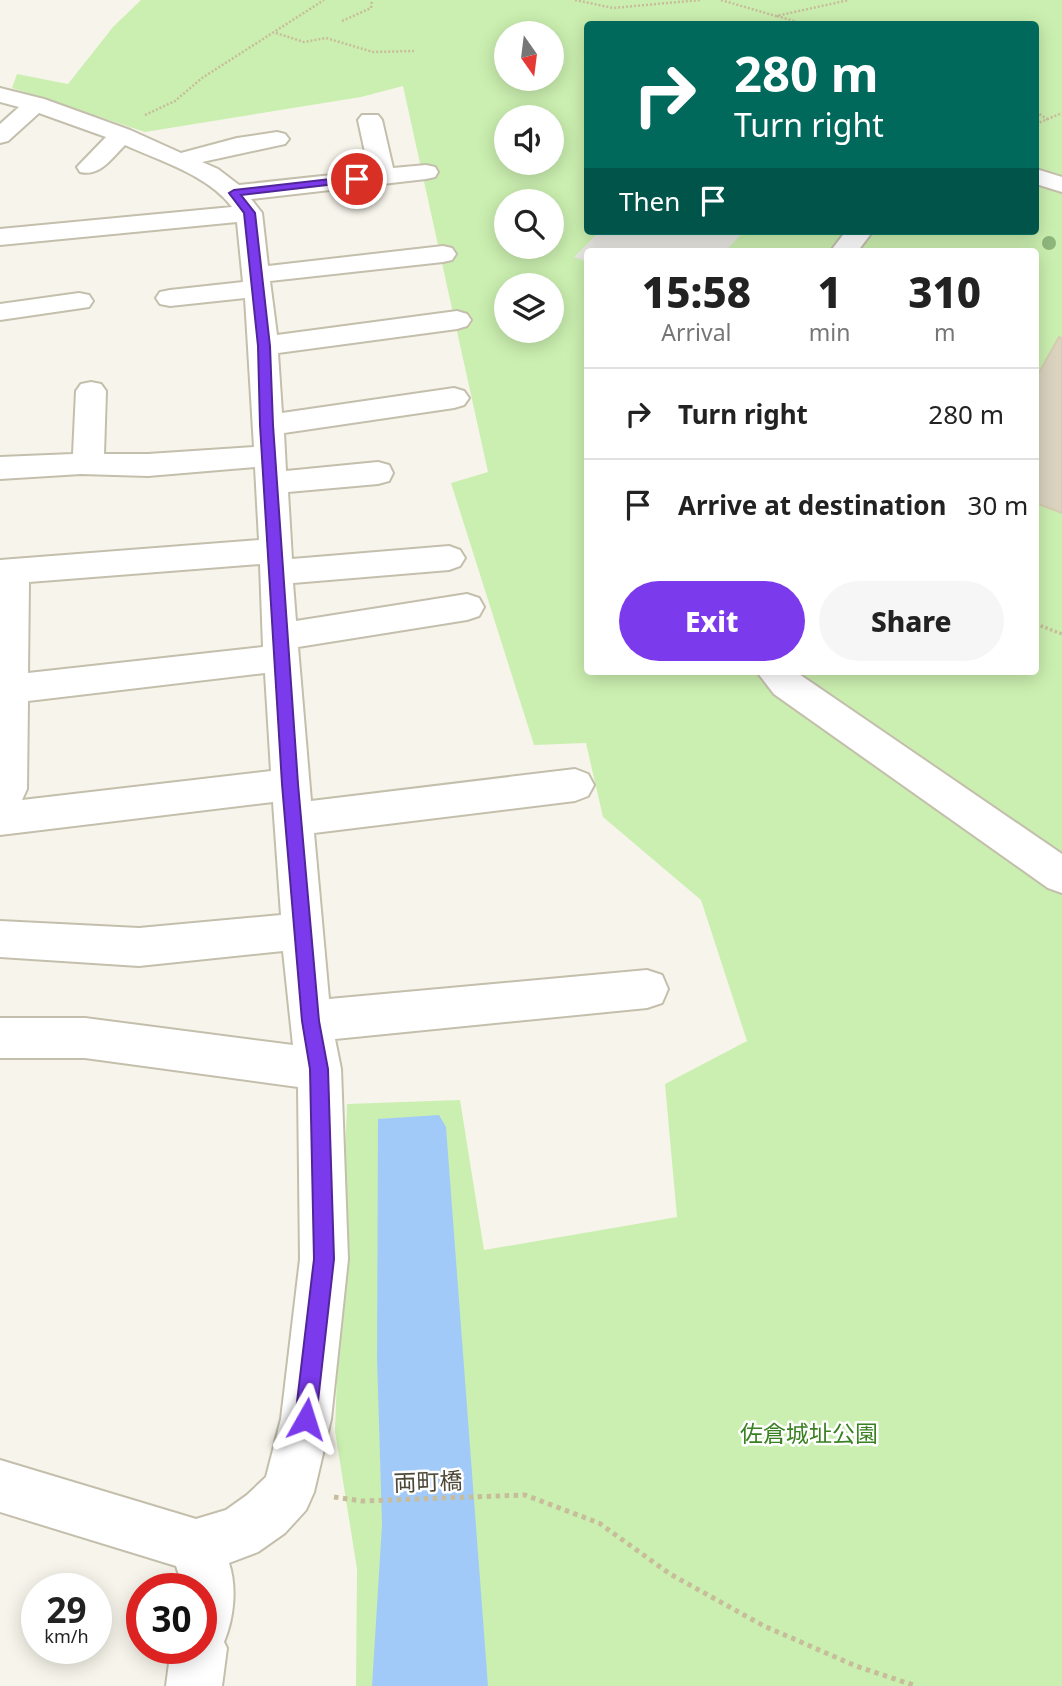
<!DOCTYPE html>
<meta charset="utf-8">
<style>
body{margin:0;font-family:"Noto Sans","Noto Sans JP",sans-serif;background:#f6f6f6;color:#222;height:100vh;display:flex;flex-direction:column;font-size:26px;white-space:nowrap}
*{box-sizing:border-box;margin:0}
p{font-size:23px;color:#767676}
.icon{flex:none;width:38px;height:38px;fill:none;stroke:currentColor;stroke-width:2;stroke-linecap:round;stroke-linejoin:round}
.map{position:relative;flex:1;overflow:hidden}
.details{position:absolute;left:584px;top:248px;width:455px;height:427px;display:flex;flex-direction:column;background:#fff;border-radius:7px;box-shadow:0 4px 18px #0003}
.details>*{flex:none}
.guide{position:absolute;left:584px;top:21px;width:455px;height:214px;border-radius:7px;box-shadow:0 4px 18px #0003;background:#00695c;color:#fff;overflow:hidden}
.needle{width:46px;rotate:166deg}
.tools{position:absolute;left:494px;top:21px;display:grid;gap:14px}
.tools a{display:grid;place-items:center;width:70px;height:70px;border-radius:50%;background:#fff;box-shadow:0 4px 18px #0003;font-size:35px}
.speed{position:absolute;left:21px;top:1573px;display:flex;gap:14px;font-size:35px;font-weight:700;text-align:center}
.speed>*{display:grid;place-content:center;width:91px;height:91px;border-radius:50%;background:#fff;box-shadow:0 4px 18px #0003;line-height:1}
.speed small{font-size:18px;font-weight:400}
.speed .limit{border:10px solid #d22;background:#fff;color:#111}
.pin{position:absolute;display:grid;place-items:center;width:60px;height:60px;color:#fff;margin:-30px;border:4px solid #fff;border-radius:50%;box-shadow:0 2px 7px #0007}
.me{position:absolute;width:77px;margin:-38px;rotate:6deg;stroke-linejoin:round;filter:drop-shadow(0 0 5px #0008)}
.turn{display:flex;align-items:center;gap:24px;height:147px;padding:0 35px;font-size:32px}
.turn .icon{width:91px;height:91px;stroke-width:2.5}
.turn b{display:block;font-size:49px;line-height:60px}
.then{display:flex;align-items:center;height:66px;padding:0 35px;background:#0003;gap:14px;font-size:26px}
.eta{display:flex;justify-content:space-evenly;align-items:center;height:119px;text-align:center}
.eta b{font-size:42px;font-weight:800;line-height:49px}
.button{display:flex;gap:14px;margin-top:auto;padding:14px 35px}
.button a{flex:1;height:80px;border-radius:42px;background:#7c3aed;color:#fff;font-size:28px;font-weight:800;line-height:80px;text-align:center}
.button a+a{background:#f6f6f6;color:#222}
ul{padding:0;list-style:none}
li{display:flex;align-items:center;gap:21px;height:91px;padding:0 35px;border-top:2px solid #e0e0e0}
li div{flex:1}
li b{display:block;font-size:26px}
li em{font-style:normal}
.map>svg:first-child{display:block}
</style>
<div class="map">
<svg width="1062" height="1686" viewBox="0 0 1062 1686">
<rect width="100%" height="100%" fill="#f7f5eb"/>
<!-- green -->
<path fill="#cbefb0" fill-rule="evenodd" d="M 141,0 L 1062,0 L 1062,1686 L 356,1686 L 357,1569 L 335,1431 L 347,1104 L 460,1100 L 484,1250 L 677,1217 L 665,1084 L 747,1041 L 701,900 L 603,817 L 586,743 L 534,745 L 451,483 L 488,472 L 403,86 L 361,97 L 145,132 L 12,88 L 17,74 L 68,84 L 113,27 ZM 588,24 L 1036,24 L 1036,231 L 588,231 ZM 506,33 L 551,33 L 551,79 L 506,79 ZM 506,117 L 551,117 L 551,163 L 506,163 ZM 506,201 L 551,201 L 551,247 L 506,247 ZM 588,252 L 1036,252 L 1036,672 L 588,672 ZM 506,285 L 551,285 L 551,331 L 506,331 Z"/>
<!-- parking -->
<path fill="#e8e7e2" d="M 600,231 L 744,231 L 725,252 L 588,252 L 588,262 L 574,257 Z"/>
<!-- water -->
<path fill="#a2caf9" d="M 439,1115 L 446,1127 L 488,1686 L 372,1686 L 382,1525 L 377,1358 L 378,1119 Z"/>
<!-- building -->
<path fill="#dad3bf" stroke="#d6ccb1" stroke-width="2" d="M 1059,337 L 1062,338 L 1062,513 L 1036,503 L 1036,378 Z"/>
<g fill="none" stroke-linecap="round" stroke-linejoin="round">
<defs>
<path id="minor" d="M 0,88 L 44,99 L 130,130 L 181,153 L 237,138 L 277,132 L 285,134 L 289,139 L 285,144 L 202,162 L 218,169 L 239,185 L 369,171 L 358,120 L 362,115 L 378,115 L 382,120 L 393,168 L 426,165 L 435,167 L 438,172 L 435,177 L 426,179 L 251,199 L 262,213 L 268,266 L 443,246 L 452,248 L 456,254 L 452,260 L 443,262 L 270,281 L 277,335 L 457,311 L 467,314 L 471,320 L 467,326 L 457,329 L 278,353 L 282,413 L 454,388 L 464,391 L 469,398 L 464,405 L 454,408 L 284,433 L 286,471 L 378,462 L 389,465 L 393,473 L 389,481 L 378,484 L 288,492 L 292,559 L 449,546 L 460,550 L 465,558 L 460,566 L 449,570 L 293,583 L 296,621 L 467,594 L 479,598 L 484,607 L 479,616 L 467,620 L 298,647 L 311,801 L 575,769 L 588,774 L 594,785 L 588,796 L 575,801 L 314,833 L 329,999 L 647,970 L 662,975 L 668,989 L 662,1003 L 647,1008 L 335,1039 L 341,1069 L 348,1259 L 331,1419 L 314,1492 L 306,1510 L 285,1533 L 258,1552 L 229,1563 C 237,1587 234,1618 224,1642 L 227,1648 L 222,1686 L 166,1686 L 171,1648 L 201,1648 L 201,1589 L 180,1589 L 181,1581 L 176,1566 L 0,1512 L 0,1460 L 196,1519 L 226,1510 L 247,1495 L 266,1477 L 281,1419 L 300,1259 L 298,1087 L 85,1058 L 0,1058 L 0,1018 L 85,1018 L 293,1045 L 283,951 L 139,966 L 0,957 L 0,921 L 139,928 L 281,915 L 273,802 L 0,835 L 0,560 L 259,540 L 255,467 L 148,476 L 81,474 L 0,479 L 0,457 L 73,454 L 76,391 L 81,384 L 91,382 L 101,384 L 106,391 L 104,454 L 148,454 L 254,447 L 245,298 L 170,306 L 160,304 L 156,298 L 160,292 L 170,290 L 243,282 L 237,222 L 0,245 L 0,229 L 232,207 C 208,175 160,161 125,145 C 112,158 100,177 80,172 L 77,167 L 106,137 L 39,113 L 8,141 L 0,143 L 0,124 L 19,107 L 0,102 ZM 260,564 L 263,647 L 28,673 L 29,582 ZM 265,673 L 271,771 L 22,800 L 27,789 L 28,701 Z
M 1036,169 L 1062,177 L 1062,192 L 1036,184 Z
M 846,231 L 873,231 L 857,252 L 830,252 Z
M 79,293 L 89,295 L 93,301 L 89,307 L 0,320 L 0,304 Z
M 757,672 L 796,672 L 1062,854 L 1062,893 L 1048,888 L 774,694 Z"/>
</defs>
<!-- minor casing -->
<use href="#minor" stroke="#c4bfac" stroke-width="4"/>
<!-- path-far2 -->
<path stroke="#c7bd9b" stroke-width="2.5" stroke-dasharray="2 2" stroke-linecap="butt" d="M 575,0 L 613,8 L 700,0
M 721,0 L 776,16 L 849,0
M 777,16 L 804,24
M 342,21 L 371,8 L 372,0
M 276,33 L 304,42 L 326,38 L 373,52 L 414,51
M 1036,112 L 1049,120
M 145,115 L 175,101 L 202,78 L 324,0
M 1036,124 L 1062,113"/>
<!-- path-far1 -->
<path stroke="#c7bd9b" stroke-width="3.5" stroke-dasharray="2.5 2.5" stroke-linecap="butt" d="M 1036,624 L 1062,634"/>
<!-- path -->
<path stroke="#c7bd9b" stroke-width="5" stroke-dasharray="4.5 4.5" stroke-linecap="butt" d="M 334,1497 L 362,1501 L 525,1495 L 599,1523 L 670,1574 L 764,1626 L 856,1666 L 916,1686"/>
<!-- minor -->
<use href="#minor" fill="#fff" fill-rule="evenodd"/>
</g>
<!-- trees -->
<circle fill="#8eb57c" cx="1049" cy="243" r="7"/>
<!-- route -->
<path fill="#7c3aed" stroke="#51269a" stroke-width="2" d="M 357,176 L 362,179 L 361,181 L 241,195 L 255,213 L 270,346 L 273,425 L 298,784 L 319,1021 L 328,1069 L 334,1259 L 316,1419 L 313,1426 L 306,1429 L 298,1426 L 295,1419 L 314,1259 L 310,1069 L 302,1021 L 282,784 L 260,425 L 258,346 L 244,213 L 229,193 L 234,190 Z"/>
<g text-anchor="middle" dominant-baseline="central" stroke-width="5" stroke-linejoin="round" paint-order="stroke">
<!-- near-park labels -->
<g font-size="23" fill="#398121" stroke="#fff">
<text x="809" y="1433">佐倉城址公園</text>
</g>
<!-- near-street labels -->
<g font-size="23" fill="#4d4737" stroke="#fff">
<text transform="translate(428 1481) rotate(-2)">両町橋</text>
</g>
</g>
</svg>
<div class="tools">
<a><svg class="needle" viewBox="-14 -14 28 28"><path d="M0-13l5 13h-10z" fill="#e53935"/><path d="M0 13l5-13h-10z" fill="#767676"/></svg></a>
<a><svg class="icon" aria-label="sound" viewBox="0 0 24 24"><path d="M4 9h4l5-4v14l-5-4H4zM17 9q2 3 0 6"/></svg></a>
<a><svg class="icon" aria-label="search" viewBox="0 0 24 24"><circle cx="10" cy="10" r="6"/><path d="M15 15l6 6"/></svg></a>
<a><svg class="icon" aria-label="layers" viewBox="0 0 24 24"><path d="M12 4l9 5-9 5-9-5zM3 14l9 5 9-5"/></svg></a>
</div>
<div class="speed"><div>29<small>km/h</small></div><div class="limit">30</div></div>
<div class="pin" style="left:357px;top:179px;background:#d93025"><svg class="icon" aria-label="arrive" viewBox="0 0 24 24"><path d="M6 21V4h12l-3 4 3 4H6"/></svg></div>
<svg class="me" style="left:306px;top:1419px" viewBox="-20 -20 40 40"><path d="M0-17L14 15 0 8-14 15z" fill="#7c3aed" stroke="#fff" stroke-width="4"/></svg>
<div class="guide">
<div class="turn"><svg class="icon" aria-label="right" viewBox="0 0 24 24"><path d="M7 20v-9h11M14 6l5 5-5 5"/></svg><div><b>280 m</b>Turn right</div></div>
<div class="then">Then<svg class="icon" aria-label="arrive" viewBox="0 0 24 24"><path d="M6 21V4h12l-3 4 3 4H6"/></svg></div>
</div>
<section class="details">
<div class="eta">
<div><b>15:58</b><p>Arrival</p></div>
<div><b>1</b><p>min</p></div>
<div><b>310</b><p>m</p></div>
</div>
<ul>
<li><svg class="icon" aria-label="right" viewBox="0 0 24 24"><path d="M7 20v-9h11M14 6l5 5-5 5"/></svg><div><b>Turn right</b></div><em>280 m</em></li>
<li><svg class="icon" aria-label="arrive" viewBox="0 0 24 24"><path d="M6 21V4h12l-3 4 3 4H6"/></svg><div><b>Arrive at destination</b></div><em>30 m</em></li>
</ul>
<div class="button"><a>Exit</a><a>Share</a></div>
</section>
</div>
